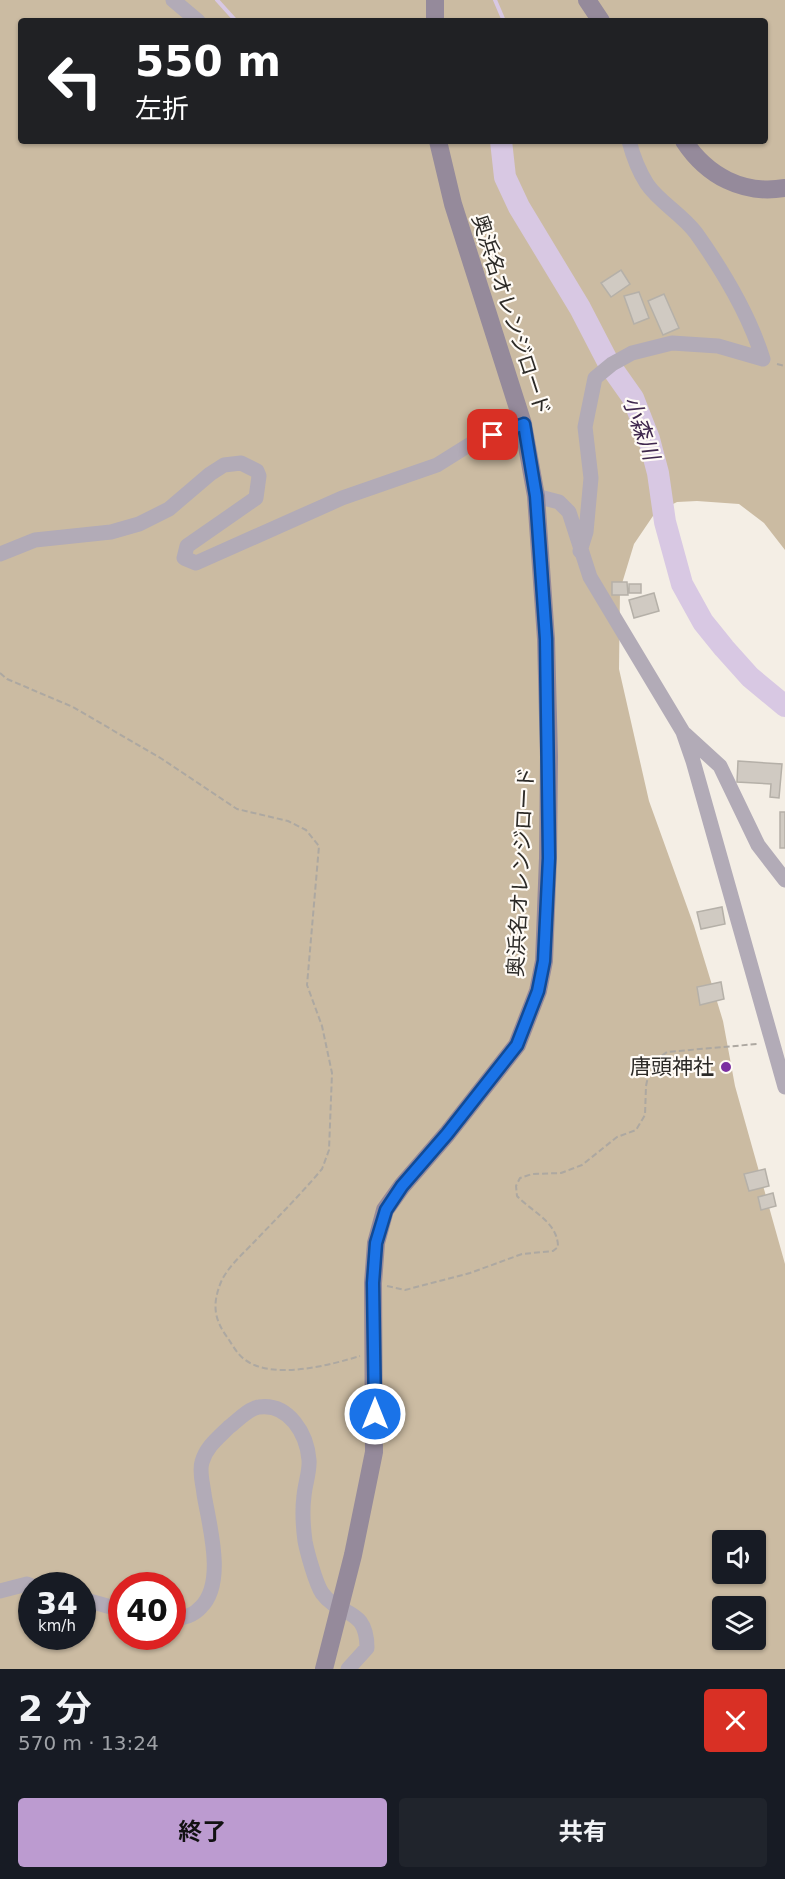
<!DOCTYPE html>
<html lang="ja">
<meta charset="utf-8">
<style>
body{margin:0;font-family:"DejaVu Sans","Noto Sans JP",sans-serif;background:#20242c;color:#f1f3f6;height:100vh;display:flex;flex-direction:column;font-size:22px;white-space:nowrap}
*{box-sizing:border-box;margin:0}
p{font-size:20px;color:#9ea1a6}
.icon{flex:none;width:33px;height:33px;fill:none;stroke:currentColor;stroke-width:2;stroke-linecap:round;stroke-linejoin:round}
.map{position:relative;height:1669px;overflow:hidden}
.side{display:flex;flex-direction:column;background:#171b24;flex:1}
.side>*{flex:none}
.hud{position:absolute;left:18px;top:18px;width:750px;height:126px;border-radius:6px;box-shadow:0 2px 4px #0004;background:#202124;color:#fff;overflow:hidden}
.buttons{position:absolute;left:712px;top:1530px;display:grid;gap:12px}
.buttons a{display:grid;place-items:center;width:54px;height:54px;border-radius:6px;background:#171b24;box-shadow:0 2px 4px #0004;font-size:30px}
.speed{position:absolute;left:18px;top:1572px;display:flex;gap:12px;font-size:30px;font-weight:700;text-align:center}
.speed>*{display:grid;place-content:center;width:78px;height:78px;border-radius:50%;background:#171b24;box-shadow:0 2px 4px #0004;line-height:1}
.speed small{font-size:15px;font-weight:400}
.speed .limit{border:9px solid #d22;background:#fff;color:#111}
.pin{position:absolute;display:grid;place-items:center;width:51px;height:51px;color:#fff;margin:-26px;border-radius:12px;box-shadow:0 3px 9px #0006}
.me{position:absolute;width:66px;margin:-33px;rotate:0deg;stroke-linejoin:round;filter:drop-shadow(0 0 4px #0008)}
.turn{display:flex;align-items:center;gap:21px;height:126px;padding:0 18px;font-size:27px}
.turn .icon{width:78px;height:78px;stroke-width:2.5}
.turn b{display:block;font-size:42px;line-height:51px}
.round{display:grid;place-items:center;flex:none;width:63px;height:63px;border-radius:6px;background:#20242c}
.head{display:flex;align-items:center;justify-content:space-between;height:102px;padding:0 18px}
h1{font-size:36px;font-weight:700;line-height:45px}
.primary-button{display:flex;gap:12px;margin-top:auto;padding:12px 18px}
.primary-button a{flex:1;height:69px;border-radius:6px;background:#bc9bd0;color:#111;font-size:24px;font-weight:700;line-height:69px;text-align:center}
.primary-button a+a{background:#20242c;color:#f1f3f6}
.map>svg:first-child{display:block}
</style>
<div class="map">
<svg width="785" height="1669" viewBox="0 0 785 1669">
<rect width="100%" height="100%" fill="#f4eee5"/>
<!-- green -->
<path fill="#cbbba2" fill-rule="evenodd" d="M 0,0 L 785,0 L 785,550 L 764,523 L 739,504 L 697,501 L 677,502 L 655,513 L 634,544 L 620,590 L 619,669 L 649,801 L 694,926 L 723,1021 L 735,1086 L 785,1264 L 785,1669 L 0,1669 ZM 21,21 L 765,21 L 765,141 L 21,141 ZM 723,1540 L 756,1540 L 756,1574 L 723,1574 ZM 32,1586 L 82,1586 L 82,1636 L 32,1636 ZM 122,1586 L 172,1586 L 172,1636 L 122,1636 ZM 723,1606 L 756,1606 L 756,1640 L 723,1640 Z"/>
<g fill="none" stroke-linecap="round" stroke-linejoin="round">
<!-- stream -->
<path stroke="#d8c8e3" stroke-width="4" d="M 217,0 L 236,21
M 495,0 L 504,21"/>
<!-- river -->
<path stroke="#d8c8e3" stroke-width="22" d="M 501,141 L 505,177 L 519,207 L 580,308 L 609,364 L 633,398 L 649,439 L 658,473 L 665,522 L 682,584 L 703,622 L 724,648 L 750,677 L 785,706"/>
</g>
<!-- building -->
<path fill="#d0cac2" stroke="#b5b0a8" stroke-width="1.5" d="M 621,270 L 630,284 L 611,297 L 601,283 Z
M 639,292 L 649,318 L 634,324 L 624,296 Z
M 664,294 L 679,328 L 663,335 L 648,301 Z
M 612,582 L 627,582 L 628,595 L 612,595 Z
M 629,584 L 641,584 L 641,593 L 629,593 Z
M 654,593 L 659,611 L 634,618 L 629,600 Z
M 738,761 L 782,764 L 779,798 L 770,797 L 771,784 L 737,782 Z
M 780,812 L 785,812 L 785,848 L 780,848 Z
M 722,907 L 725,924 L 701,929 L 697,912 Z
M 721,982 L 724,999 L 700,1005 L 697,987 Z
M 765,1169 L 769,1186 L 749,1191 L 744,1174 Z
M 773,1193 L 776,1206 L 761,1210 L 758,1197 Z"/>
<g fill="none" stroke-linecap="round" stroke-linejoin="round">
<!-- path -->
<path stroke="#ada8a1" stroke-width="2" stroke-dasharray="6 3" stroke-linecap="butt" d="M 777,364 L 785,366
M 0,673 L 7,679 L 73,707 L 162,759 L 237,809 L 288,821 L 306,830 L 319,846 L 307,985 L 322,1026 L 332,1073 L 329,1150 L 322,1169 C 301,1194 279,1216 256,1240 C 245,1252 228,1266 221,1282 C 212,1304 214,1319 227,1337 C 232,1344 237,1354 244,1359 C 272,1381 330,1365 360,1356
M 387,1286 L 405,1290 L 470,1273 L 522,1254 L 553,1251 L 558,1247 C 558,1222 532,1212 517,1196 L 516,1186 L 520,1178 L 532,1174 L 561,1173 L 582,1165 L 617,1137 L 636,1130 L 645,1115 L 646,1086 L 650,1067 L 660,1057 L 667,1052 L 757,1044"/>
<!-- street -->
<path stroke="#b2abb7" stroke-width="15" d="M 173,0 L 198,21
M 629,141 C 633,156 638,170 647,184 C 659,202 682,214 696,233 C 723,271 749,314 763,359
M 536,496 L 559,502 L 569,512 L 590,577 L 683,732 L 693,761 L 785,1087
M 580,551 L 586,532 L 591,478 L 585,427 L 595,378 L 612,364 L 632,353 L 672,343 L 718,346 L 763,359
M 0,554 L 35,540 L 111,532 L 139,524 L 169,509 L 210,474 L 224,465 L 241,463 L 257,471 L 259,476 L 256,498 L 187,546 L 184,558 L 196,563 L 342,498 L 437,465 L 477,440 L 523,424
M 685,734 L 720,766 L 758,845 L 785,880
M 0,1591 L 27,1584 L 32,1586
M 82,1599 L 122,1610
M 172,1618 C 183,1619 194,1615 201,1607 C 226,1582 209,1525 204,1494 C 203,1484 199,1472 202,1462 C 206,1447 218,1438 229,1427 C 237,1421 249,1408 259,1407 C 289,1403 307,1434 309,1460 C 310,1471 305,1484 304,1496 C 302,1511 303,1526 305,1541 C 307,1552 316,1584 322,1593 C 340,1618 367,1606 367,1648 L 348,1669"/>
<!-- secondary -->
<path stroke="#958a9b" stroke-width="18" d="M 435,0 L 435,21
M 587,0 L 601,21
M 684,141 C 707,176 743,195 785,188
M 324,1669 L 353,1555 L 374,1452 L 373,1283 L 376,1243 L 385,1210 L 402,1186 L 447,1134 L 517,1045 L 538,991 L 544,961 L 548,858 L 549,757 L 546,639 L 536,496 L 523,424 L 453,204 L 438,141"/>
</g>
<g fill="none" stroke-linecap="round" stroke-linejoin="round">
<defs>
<path id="route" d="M 375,1414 L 373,1283 L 376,1243 L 386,1210 L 402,1186 L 447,1134 L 517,1045 L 538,991 L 544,961 L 549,858 L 546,639 L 536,496 L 524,424 L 493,435"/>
</defs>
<!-- route casing -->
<use href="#route" stroke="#114b97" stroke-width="15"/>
<!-- route -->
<use href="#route" stroke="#1a73e8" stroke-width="10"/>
</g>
<!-- markers -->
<circle fill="#7b2fa1" stroke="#fffbf6" stroke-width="2" cx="726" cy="1067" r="6"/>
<g text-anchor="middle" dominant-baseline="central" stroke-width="4.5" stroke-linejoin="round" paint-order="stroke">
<!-- street labels -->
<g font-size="21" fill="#2c2a27" stroke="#fffbf6">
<text transform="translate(511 315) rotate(72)">奥浜名オレンジロード</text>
<text transform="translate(521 872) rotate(-87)">奥浜名オレンジロード</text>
</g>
<!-- poi labels -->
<g font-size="21" fill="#2c2a27" stroke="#fffbf6" text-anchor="end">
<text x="714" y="1067">唐頭神社</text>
</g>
<!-- water labels -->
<g font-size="22" font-style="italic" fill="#3f274d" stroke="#fffbf6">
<text transform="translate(641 428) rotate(70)">小森川</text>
</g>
</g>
</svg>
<div class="buttons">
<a><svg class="icon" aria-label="sound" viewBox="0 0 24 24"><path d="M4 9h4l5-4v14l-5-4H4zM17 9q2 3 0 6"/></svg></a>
<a><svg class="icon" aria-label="layers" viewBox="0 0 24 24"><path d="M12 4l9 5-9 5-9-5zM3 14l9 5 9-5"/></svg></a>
</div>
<div class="speed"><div>34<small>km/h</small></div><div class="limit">40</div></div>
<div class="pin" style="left:493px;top:435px;background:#d93025"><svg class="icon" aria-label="arrive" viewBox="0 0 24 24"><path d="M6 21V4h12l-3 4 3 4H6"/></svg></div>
<svg class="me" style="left:375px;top:1414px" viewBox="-20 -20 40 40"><circle r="17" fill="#1a73e8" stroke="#fff" stroke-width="3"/><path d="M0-11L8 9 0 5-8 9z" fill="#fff"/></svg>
<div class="hud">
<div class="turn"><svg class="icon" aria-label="left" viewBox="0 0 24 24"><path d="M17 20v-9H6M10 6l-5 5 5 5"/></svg><div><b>550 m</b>左折</div></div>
</div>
</div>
<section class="side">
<div class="head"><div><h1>2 分</h1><p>570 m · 13:24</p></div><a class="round" style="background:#d93025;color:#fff"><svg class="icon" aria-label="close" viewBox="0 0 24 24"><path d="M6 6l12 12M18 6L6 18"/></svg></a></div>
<div class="primary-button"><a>終了</a><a>共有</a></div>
</section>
